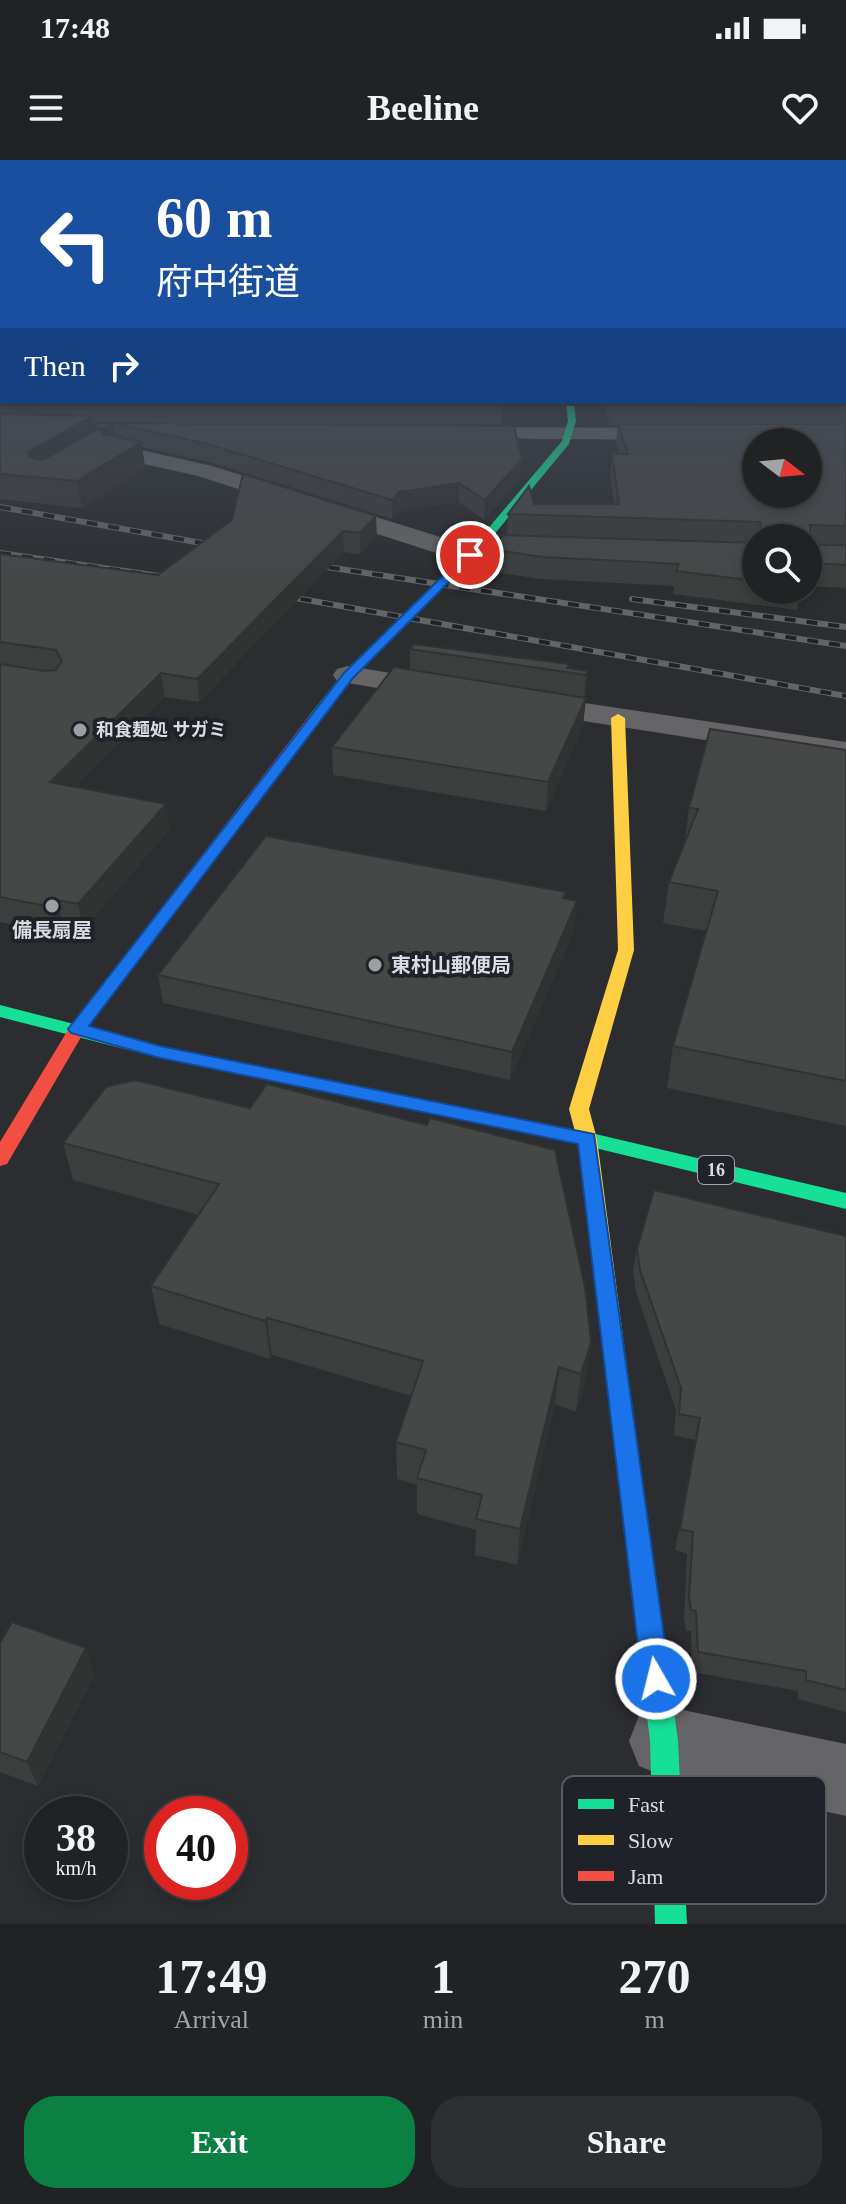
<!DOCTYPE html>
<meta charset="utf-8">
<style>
body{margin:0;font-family:"Times New Roman","Noto Sans JP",serif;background:#2d2f31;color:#f1f3f6;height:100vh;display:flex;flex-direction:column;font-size:30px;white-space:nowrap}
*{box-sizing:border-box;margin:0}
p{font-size:26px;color:#a2a4a6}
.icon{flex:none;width:44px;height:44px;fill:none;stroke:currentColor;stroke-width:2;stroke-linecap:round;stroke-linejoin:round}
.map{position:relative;height:1764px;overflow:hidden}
.sheet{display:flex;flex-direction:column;background:#202224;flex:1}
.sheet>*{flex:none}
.hud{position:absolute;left:0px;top:0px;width:846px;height:244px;box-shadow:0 4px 12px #0003,0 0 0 2px #3d3f41;background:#1a4fa0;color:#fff;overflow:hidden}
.needle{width:52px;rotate:106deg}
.tools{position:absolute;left:742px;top:268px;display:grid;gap:16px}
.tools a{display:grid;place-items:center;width:80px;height:80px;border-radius:50%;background:#202224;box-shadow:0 4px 12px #0003,0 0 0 2px #3d3f41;font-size:40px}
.speed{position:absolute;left:24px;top:1636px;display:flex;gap:16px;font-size:40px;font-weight:700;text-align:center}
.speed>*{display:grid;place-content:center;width:104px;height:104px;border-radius:50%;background:#202224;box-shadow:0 4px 12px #0003,0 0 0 2px #3d3f41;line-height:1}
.speed small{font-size:20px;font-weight:400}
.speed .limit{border:12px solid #d22;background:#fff;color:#111}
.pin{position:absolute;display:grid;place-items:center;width:68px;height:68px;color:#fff;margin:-34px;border:4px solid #fff;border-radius:50%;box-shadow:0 2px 8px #0007}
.me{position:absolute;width:88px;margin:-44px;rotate:352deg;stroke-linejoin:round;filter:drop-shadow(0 0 6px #0008)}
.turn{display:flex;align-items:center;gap:28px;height:168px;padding:0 24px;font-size:36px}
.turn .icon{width:104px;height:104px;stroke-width:2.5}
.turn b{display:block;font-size:56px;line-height:68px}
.then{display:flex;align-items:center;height:76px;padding:0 24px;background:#0003;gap:16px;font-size:30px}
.eta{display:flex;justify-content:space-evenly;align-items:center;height:136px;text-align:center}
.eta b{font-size:48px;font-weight:700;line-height:56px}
.button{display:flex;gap:16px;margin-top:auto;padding:16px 24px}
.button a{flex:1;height:92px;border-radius:32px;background:#0b8043;color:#fff;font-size:32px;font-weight:700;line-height:92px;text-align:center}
.button a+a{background:#2d2f31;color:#f1f3f6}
.status{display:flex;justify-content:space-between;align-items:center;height:56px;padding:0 40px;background:#202224;direction:ltr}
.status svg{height:22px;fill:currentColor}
header{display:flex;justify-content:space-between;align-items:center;height:104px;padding:0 24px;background:#202224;font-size:36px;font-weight:700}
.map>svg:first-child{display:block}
</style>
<div class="status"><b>17:48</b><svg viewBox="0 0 49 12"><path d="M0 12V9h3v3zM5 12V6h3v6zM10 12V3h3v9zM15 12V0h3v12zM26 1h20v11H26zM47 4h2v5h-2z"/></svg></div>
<header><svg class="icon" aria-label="menu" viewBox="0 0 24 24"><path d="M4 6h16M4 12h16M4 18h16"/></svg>Beeline<svg class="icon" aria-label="heart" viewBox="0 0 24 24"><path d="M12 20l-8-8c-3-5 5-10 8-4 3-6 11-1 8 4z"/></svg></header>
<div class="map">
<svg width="846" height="1764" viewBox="0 0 846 1764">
<rect width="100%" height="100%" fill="#2b2d30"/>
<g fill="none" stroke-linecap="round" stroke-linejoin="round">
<!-- street -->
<path fill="#656567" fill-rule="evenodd" d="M 456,267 L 676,268 L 687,274 L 676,280 L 448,278 L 445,273 Z
M 84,277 L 212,306 L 479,389 L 483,395 L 470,403 L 461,401 L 198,316 L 76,289 L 73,284 Z
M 348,506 L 440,521 L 451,523 L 455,530 L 451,537 L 440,539 L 337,521 L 333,515 L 337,509 Z
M 524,534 L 846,582 L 846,602 L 513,550 L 508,543 L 513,536 Z
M 664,1546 L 846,1584 L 846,1656 L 664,1616 L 639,1606 L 629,1581 L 639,1556 Z"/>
<!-- fast -->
<path fill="#16e098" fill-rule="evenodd" d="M 566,242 L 574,242 L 576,261 L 569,284 L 483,388 L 352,518 L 319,562 L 309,562 L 309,556 L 344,512 L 475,384 L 562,281 L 568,261 Z
M 0,845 L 160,886 L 587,972 L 846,1033 L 846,1049 L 587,986 L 160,898 L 0,857 Z
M 612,1168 L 620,1170 L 623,1177 L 678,1581 L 687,1764 L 655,1764 L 650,1581 L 601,1177 L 604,1170 Z"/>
<!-- slow -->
<path fill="#ffcf43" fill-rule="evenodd" d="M 618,554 L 625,558 L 634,790 L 589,949 L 597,979 L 623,1177 L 620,1184 L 612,1186 L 604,1184 L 601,1177 L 577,979 L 569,949 L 618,790 L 611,558 Z"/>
<!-- jam -->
<path fill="#f24e42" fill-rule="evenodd" d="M 314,555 L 321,559 L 84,872 L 7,1004 L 0,1006 L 0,982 L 71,865 L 309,556 Z"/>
<defs>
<path id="rail" d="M 0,347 L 224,387
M 0,393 L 180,419
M 307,404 L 846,486
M 279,435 L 846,536
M 632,439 L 846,467"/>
</defs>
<!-- rail casing -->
<use href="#rail" stroke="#626466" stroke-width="6"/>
<!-- rail -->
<use href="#rail" stroke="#1f2229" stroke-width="4" stroke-dasharray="11" stroke-linecap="butt"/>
</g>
<!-- wall -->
<path fill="#3c3d3d" d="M 844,180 L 846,180 L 846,428 L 808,426 L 808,378 L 756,378 L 756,430 L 801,430 L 797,450 L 673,434 L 674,426 L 541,419 L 489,411 L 490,389 L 507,375 L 508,354 L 534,344 L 614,344 L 610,314 L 612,294 L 620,294 L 616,283 L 618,265 L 610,265 L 603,242 L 844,242 Z
M 2,182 L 2,242 L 502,242 L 501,265 L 93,262 L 94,270 L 96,269 L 95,263 L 514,266 L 521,317 L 484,360 L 459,342 L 399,351 L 392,359 L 213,303 L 142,287 L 145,307 L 82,348 L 0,339 L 0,183 Z
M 243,314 L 377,376 L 360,394 L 344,392 L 199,542 L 165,537 L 76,626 L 170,669 L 83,770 L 63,766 L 57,774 L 0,762 L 0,394 L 158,415 L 232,360 Z
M 410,489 L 569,504 L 568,508 L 588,511 L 586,535 L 584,538 L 586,538 L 583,565 L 546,651 L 333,615 L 332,587 L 410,509 Z
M 846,590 L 846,966 L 667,928 L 673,886 L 707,771 L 663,763 L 669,722 L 684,685 L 689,648 Z
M 575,768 L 510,920 L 163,843 L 158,815 Z
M 106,927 L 591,1182 L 586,1220 L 576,1252 L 555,1244 L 517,1405 L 475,1395 L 476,1370 L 417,1354 L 417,1325 L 397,1319 L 396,1282 L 411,1236 L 272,1195 L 270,1199 L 159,1164 L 151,1126 L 199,1055 L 73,1020 L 63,983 Z
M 637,1089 L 846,1310 L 846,1552 L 798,1539 L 798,1531 L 692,1512 L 691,1471 L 686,1471 L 684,1457 L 687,1394 L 675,1390 L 695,1280 L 674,1275 L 676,1250 L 636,1132 L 633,1111 Z
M 0,1483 L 95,1514 L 38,1626 L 0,1612 Z"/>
<!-- shaded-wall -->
<path fill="#313232" d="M 92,256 L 96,280 L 32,317 L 33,323 L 28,292 Z
M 114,263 L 117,281 L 104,287 L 101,269 Z
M 141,282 L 145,307 L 82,348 L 77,321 Z
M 522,299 L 521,317 L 484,360 L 485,340 Z
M 459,323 L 459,342 L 399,351 L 392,359 L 392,340 L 399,332 Z
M 376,356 L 377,376 L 360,394 L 360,373 Z
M 343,371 L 344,392 L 199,542 L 197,519 Z
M 588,511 L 586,535 L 584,539 L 586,515 Z
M 161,513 L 165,537 L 55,647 L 50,622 Z
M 586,538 L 583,565 L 546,651 L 548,622 Z
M 166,644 L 170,669 L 83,770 L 78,744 Z
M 57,740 L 63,766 L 57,774 L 51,747 Z
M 577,741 L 575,768 L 510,920 L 512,892 Z
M 267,1158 L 272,1195 L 270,1199 L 265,1161 Z
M 591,1182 L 586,1220 L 576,1252 L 581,1214 Z
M 559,1207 L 555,1244 L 517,1405 L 520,1369 Z
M 86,1488 L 95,1514 L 38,1626 L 27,1602 Z"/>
<!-- building -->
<path fill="#464747" stroke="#313232" stroke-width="2" fill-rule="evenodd" d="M 844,180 L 846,180 L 844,195 L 846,197 L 846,247 L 612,245 L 611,242 L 844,242 Z
M 2,182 L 2,237 L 0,237 L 0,183 Z
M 0,254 L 92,256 L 28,292 L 29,297 L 43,300 L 99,268 L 104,274 L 141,282 L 77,321 L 0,314 Z
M 95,263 L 514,266 L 522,299 L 485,340 L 459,323 L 399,332 L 392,340 L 211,285 L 114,263 L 101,269 Z
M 618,264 L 846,264 L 846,366 L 810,365 L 810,385 L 846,385 L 846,405 L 808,403 L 808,378 L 762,378 L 760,362 L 508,354 L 529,326 L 534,344 L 619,344 L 612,294 L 628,294 ZM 756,282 L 808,282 L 808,334 L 756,334 Z
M 243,314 L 376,356 L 360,373 L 343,371 L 197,519 L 161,513 L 50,622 L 166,644 L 78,744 L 57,740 L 51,747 L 0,737 L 0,504 L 44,511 L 56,510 L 62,501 L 56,490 L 0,482 L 0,394 L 158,415 L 232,360 Z
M 503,375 L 756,383 L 756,421 L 676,411 L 679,404 L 542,397 L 490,389 Z
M 414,484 L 569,504 L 567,508 L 588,511 L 586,515 L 410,489 Z
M 394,507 L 586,538 L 548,622 L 332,587 Z
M 710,569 L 846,590 L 846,921 L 673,886 L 718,731 L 669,722 L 698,649 L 689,648 Z
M 266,676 L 566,732 L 563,738 L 577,741 L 512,892 L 158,815 Z
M 135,920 L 250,948 L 267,924 L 427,965 L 430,958 L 555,990 L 585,1127 L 591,1182 L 581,1214 L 559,1207 L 520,1369 L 476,1359 L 482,1335 L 417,1318 L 426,1290 L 396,1282 L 423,1201 L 267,1158 L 265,1161 L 151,1126 L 219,1024 L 63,983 L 106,927 Z
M 654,1030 L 846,1076 L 846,1530 L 806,1520 L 806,1511 L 698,1492 L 696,1451 L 691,1450 L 689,1437 L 693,1372 L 680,1369 L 700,1258 L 679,1254 L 681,1228 L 640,1110 L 637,1089 Z
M 12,1462 L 86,1488 L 27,1602 L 0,1592 L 0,1483 Z"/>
<!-- sky -->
<linearGradient id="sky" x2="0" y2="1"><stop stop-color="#18191a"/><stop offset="0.42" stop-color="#444c59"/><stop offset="1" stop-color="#444c59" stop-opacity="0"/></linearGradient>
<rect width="846" height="427" fill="url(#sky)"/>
<!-- route -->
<path fill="#1a73e8" stroke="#114b97" stroke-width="2" d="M 467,392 L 476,395 L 353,518 L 89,866 L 160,886 L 594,974 L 670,1519 L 666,1529 L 656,1533 L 646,1529 L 642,1519 L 578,984 L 160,898 L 71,873 L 68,869 L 344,513 Z"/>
<!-- markers -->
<g fill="#9d9fa3" stroke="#1f2229" stroke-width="3">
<circle cx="80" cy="570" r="8"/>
<circle cx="52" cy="746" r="8"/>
<circle cx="375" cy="805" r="8"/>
</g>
<g text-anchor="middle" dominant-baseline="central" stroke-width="8" stroke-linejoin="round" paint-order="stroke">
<!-- far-poi labels -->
<g font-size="18" font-weight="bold" fill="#dadce1" stroke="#1f2229" text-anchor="start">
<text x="96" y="570">和食麺処 サガミ</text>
</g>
<!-- shield labels -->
<rect fill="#1f2229" stroke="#a2a4aa" stroke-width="2" x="698" y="996" width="36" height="28" rx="6"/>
<g font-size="18" font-weight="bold" fill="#dadce1">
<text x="716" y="1010">16</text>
</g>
<!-- poi labels -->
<g font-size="20" font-weight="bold" fill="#dadce1" stroke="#1f2229">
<text x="52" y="770">備長扇屋</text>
<text x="391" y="805" text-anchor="start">東村山郵便局</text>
</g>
</g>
<!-- legend -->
<rect x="562" y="1616" width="264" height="128" rx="12" fill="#1f2229" stroke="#575a60" stroke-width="2"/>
<rect x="578" y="1639" width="36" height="10" fill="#16e098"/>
<rect x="578" y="1675" width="36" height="10" fill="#ffcf43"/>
<rect x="578" y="1711" width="36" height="10" fill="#f24e42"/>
<g font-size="22" fill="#dadce1">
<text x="628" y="1652">Fast</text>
<text x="628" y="1688">Slow</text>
<text x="628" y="1724">Jam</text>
</g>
</svg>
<div class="tools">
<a><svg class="needle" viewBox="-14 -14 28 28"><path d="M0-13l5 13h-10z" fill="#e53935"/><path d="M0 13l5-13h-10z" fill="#a2a4a6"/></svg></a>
<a><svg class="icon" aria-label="search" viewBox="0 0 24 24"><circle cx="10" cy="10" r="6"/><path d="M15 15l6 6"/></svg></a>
</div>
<div class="speed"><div>38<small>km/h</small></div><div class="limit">40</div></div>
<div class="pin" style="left:470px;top:395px;background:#d93025"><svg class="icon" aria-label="arrive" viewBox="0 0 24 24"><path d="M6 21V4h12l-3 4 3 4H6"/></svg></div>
<svg class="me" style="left:656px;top:1519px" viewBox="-20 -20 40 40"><circle r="17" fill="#1a73e8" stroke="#fff" stroke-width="3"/><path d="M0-11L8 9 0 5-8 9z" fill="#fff"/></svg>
<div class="hud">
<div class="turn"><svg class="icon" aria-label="left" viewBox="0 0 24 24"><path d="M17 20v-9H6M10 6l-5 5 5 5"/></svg><div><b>60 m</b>府中街道</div></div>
<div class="then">Then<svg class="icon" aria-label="right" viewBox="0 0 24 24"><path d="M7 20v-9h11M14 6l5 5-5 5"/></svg></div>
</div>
</div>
<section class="sheet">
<div class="eta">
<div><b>17:49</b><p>Arrival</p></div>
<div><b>1</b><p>min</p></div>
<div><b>270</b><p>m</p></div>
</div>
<div class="button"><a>Exit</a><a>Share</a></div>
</section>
